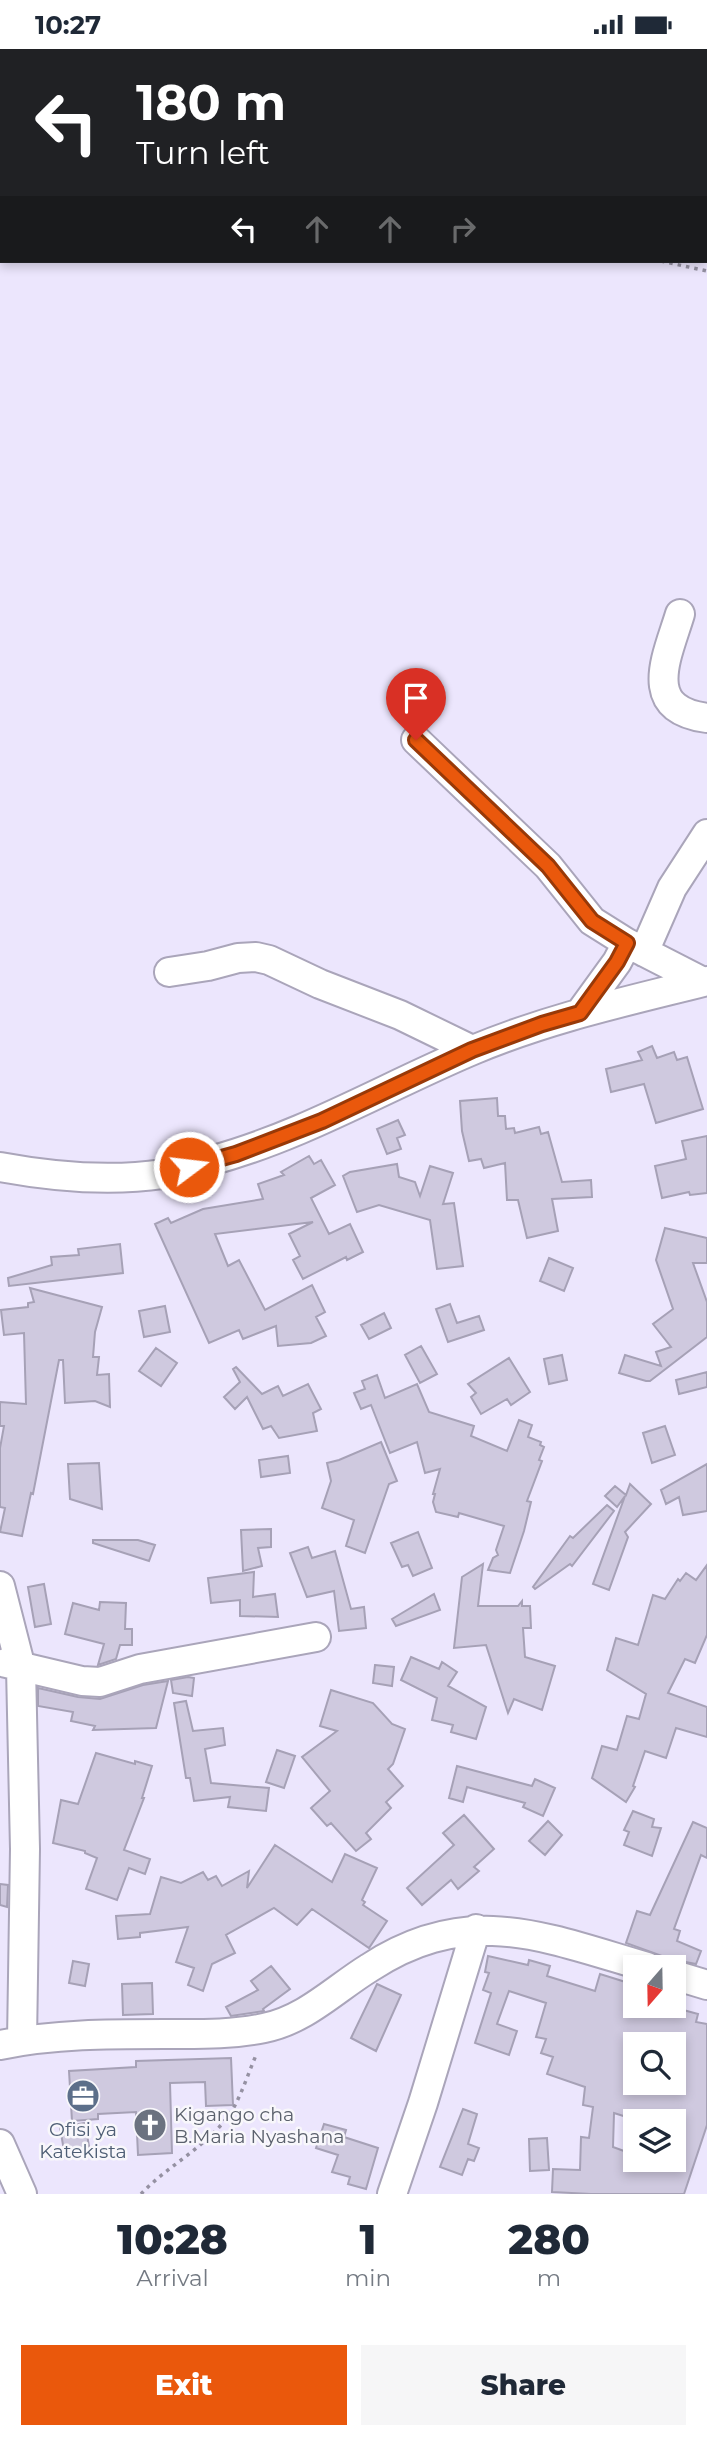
<!DOCTYPE html>
<style>
body{margin:0;font-family:Montserrat,sans-serif;background:#f6f6f7;color:#1f2937;height:100vh;display:flex;flex-direction:column;font-size:26px;white-space:nowrap}
*{box-sizing:border-box;margin:0}
p{font-size:23px;color:#747a83}
.icon{flex:none;width:38px;height:38px;fill:none;stroke:currentColor;stroke-width:2;stroke-linecap:round;stroke-linejoin:round}
.map{position:relative;height:2145px;overflow:hidden}
.panel{display:flex;flex-direction:column;background:#fff;flex:1}
.panel>*{flex:none}
.banner{position:absolute;left:0px;top:0px;width:707px;height:214px;box-shadow:0 4px 10px #0003;background:#202124;color:#fff;overflow:hidden}
.needle{width:46px;rotate:200deg}
.fabs{position:absolute;left:623px;top:1906px;display:grid;gap:14px}
.fabs a{display:grid;place-items:center;width:63px;height:63px;border-radius:0px;background:#fff;box-shadow:0 4px 10px #0003;font-size:35px}
.pin{position:absolute;display:grid;place-items:center;width:60px;height:60px;color:#fff;margin:-72px -30px;border-radius:50% 50% 50% 0;rotate:-45deg;box-shadow:0 0 7px #0007}
.pin .icon{rotate:45deg}
.me{position:absolute;width:77px;margin:-38px;rotate:75deg;stroke-linejoin:round;filter:drop-shadow(0 0 5px #0008)}
.turn{display:flex;align-items:center;gap:24px;height:147px;padding:0 21px;font-size:32px}
.turn .icon{width:91px;height:91px;stroke-width:2.5}
.turn b{display:block;font-size:49px;line-height:60px}
.lanes{display:flex;align-items:center;height:66px;padding:0 21px;background:#0003;justify-content:center;gap:35px;direction:ltr}
.lanes .off{opacity:.35}
.eta{display:flex;justify-content:space-evenly;align-items:center;height:119px;text-align:center}
.eta b{font-size:42px;font-weight:800;line-height:49px}
.action{display:flex;gap:14px;margin-top:auto;padding:14px 21px}
.action a{flex:1;height:80px;border-radius:0px;background:#ea580c;color:#fff;font-size:28px;font-weight:800;line-height:80px;text-align:center}
.action a+a{background:#f6f6f7;color:#1f2937}
.status{display:flex;justify-content:space-between;align-items:center;height:49px;padding:0 35px;background:#fff;direction:ltr}
.status svg{height:19px;fill:currentColor}
.map>svg:first-child{display:block}
</style>
<div class="status"><b>10:27</b><svg viewBox="0 0 49 12"><path d="M0 12V9h3v3zM5 12V6h3v6zM10 12V3h3v9zM15 12V0h3v12zM26 1h20v11H26zM47 4h2v5h-2z"/></svg></div>
<div class="map">
<svg width="707" height="2145" viewBox="0 0 707 2145">
<rect width="100%" height="100%" fill="#ece6fd"/>
<!-- building -->
<path fill="#cfc9df" stroke="#a6a1b6" stroke-width="2" fill-rule="evenodd" d="M 652,997 L 657,1009 L 674,1003 L 677,1011 L 687,1008 L 703,1060 L 656,1074 L 644,1035 L 611,1043 L 606,1020 L 642,1011 L 638,1003 Z
M 497,1049 L 498,1067 L 505,1067 L 506,1080 L 514,1079 L 515,1084 L 539,1078 L 541,1085 L 548,1083 L 562,1133 L 591,1131 L 592,1148 L 552,1150 L 558,1182 L 527,1189 L 518,1151 L 507,1151 L 505,1114 L 484,1119 L 481,1110 L 469,1112 L 462,1082 L 460,1052 Z
M 398,1071 L 405,1086 L 397,1089 L 401,1100 L 387,1105 L 377,1080 Z
M 707,1087 L 707,1144 L 690,1146 L 689,1143 L 662,1149 L 655,1117 L 686,1110 L 682,1092 Z
M 309,1107 L 314,1115 L 321,1111 L 335,1136 L 311,1149 L 329,1185 L 350,1175 L 363,1203 L 347,1211 L 346,1208 L 303,1230 L 293,1211 L 300,1207 L 289,1185 L 313,1173 L 215,1185 L 228,1217 L 239,1211 L 265,1261 L 312,1236 L 325,1263 L 316,1268 L 326,1287 L 311,1294 L 278,1297 L 276,1277 L 243,1290 L 239,1281 L 209,1294 L 155,1175 L 168,1169 L 171,1174 L 203,1160 L 263,1150 L 258,1135 L 284,1126 L 281,1123 Z
M 397,1115 L 399,1128 L 415,1133 L 420,1147 L 430,1117 L 453,1124 L 443,1155 L 454,1154 L 463,1217 L 437,1220 L 430,1171 L 379,1156 L 357,1163 L 343,1127 L 350,1123 Z
M 665,1179 L 707,1189 L 707,1214 L 693,1214 L 707,1253 L 707,1288 L 650,1332 L 646,1332 L 619,1324 L 625,1306 L 661,1317 L 656,1303 L 671,1298 L 653,1275 L 673,1260 L 656,1211 Z
M 120,1195 L 123,1224 L 9,1237 L 8,1229 L 52,1216 L 51,1208 L 79,1206 L 78,1200 Z
M 549,1209 L 573,1219 L 564,1242 L 540,1232 Z
M 30,1239 L 102,1258 L 95,1283 L 93,1308 L 99,1308 L 97,1326 L 109,1325 L 110,1358 L 95,1352 L 65,1354 L 63,1311 L 59,1311 L 33,1445 L 31,1444 L 22,1487 L 0,1483 L 5,1459 L 0,1458 L 0,1399 L 4,1377 L 0,1377 L 0,1353 L 26,1355 L 24,1284 L 4,1286 L 1,1261 L 28,1258 L 28,1254 L 34,1253 Z
M 450,1255 L 457,1274 L 479,1267 L 484,1281 L 448,1293 L 436,1260 Z
M 165,1257 L 170,1283 L 144,1288 L 139,1262 Z
M 384,1264 L 391,1279 L 369,1290 L 361,1276 Z
M 421,1297 L 437,1325 L 420,1334 L 405,1306 Z
M 156,1299 L 177,1314 L 161,1337 L 139,1322 Z
M 562,1306 L 567,1331 L 549,1335 L 544,1310 Z
M 509,1309 L 530,1343 L 511,1356 L 507,1350 L 481,1365 L 471,1348 L 476,1344 L 468,1335 Z
M 236,1318 L 262,1345 L 278,1337 L 283,1347 L 308,1335 L 321,1360 L 313,1364 L 317,1382 L 279,1389 L 271,1377 L 263,1380 L 247,1348 L 235,1360 L 224,1348 L 240,1333 L 233,1320 Z
M 707,1323 L 707,1338 L 679,1345 L 676,1331 Z
M 377,1326 L 385,1349 L 417,1335 L 429,1363 L 474,1377 L 471,1387 L 507,1402 L 519,1371 L 532,1376 L 528,1388 L 541,1393 L 540,1396 L 544,1398 L 539,1411 L 542,1412 L 527,1452 L 531,1453 L 524,1482 L 510,1524 L 488,1521 L 493,1509 L 498,1506 L 496,1501 L 504,1477 L 459,1464 L 458,1468 L 436,1463 L 433,1453 L 435,1445 L 433,1445 L 440,1420 L 425,1424 L 417,1393 L 390,1404 L 371,1356 L 361,1360 L 354,1344 L 365,1340 L 362,1332 Z
M 665,1377 L 675,1406 L 652,1414 L 643,1384 Z
M 381,1393 L 397,1432 L 389,1435 L 365,1504 L 346,1497 L 354,1471 L 322,1459 L 331,1432 L 327,1414 L 339,1411 Z
M 288,1407 L 290,1424 L 261,1428 L 259,1411 Z
M 99,1414 L 102,1460 L 70,1450 L 68,1415 Z
M 707,1415 L 707,1462 L 683,1466 L 679,1448 L 666,1455 L 661,1441 Z
M 630,1435 L 651,1455 L 625,1483 L 628,1488 L 609,1541 L 593,1535 L 625,1447 L 617,1458 L 605,1447 L 615,1437 L 626,1446 Z
M 607,1456 L 614,1462 L 572,1517 L 570,1515 L 535,1540 L 533,1538 L 570,1487 L 573,1489 Z
M 271,1480 L 271,1498 L 258,1499 L 262,1517 L 243,1522 L 241,1481 Z
M 418,1483 L 432,1519 L 413,1527 L 408,1516 L 402,1518 L 391,1494 Z
M 93,1491 L 138,1491 L 155,1496 L 149,1512 L 93,1494 Z
M 308,1498 L 312,1509 L 335,1502 L 351,1560 L 364,1558 L 366,1579 L 339,1582 L 334,1542 L 307,1548 L 290,1504 Z
M 483,1515 L 478,1557 L 518,1557 L 522,1552 L 522,1557 L 530,1557 L 531,1579 L 523,1579 L 525,1608 L 555,1617 L 542,1661 L 514,1650 L 508,1664 L 486,1596 L 454,1599 L 462,1528 Z
M 707,1516 L 707,1586 L 695,1614 L 685,1610 L 668,1644 L 707,1658 L 707,1688 L 676,1679 L 666,1709 L 645,1702 L 633,1737 L 635,1738 L 626,1753 L 592,1729 L 602,1697 L 617,1701 L 627,1667 L 639,1670 L 646,1645 L 607,1621 L 616,1589 L 638,1596 L 653,1546 L 665,1550 L 678,1530 L 680,1532 L 686,1524 L 696,1531 Z
M 254,1523 L 253,1548 L 275,1545 L 278,1568 L 240,1567 L 240,1551 L 211,1554 L 208,1529 Z
M 44,1535 L 51,1575 L 35,1578 L 28,1538 Z
M 434,1545 L 440,1561 L 396,1577 L 392,1570 Z
M 100,1553 L 126,1554 L 125,1580 L 132,1580 L 132,1596 L 120,1596 L 116,1610 L 98,1616 L 104,1595 L 65,1585 L 73,1554 L 99,1561 Z
M 411,1608 L 439,1620 L 442,1613 L 457,1623 L 448,1637 L 486,1658 L 476,1690 L 451,1683 L 453,1676 L 432,1671 L 437,1649 L 401,1631 Z
M 375,1616 L 394,1618 L 392,1637 L 373,1634 Z
M 188,1628 L 194,1629 L 192,1647 L 173,1644 L 171,1631 Z
M 168,1632 L 156,1679 L 93,1681 L 95,1677 L 71,1672 L 73,1663 L 38,1657 L 38,1639 L 78,1648 L 100,1650 L 143,1636 Z
M 331,1641 L 373,1654 L 392,1675 L 405,1680 L 393,1715 L 388,1720 L 403,1737 L 386,1753 L 391,1759 L 366,1784 L 371,1790 L 356,1802 L 331,1774 L 327,1777 L 311,1759 L 330,1742 L 302,1708 L 337,1682 L 320,1677 Z
M 186,1652 L 193,1682 L 223,1679 L 225,1696 L 205,1700 L 211,1734 L 269,1739 L 266,1762 L 228,1758 L 230,1748 L 194,1752 L 190,1729 L 186,1729 L 174,1654 Z
M 277,1701 L 295,1707 L 284,1739 L 266,1733 Z
M 96,1704 L 135,1715 L 135,1712 L 152,1717 L 142,1749 L 144,1749 L 124,1801 L 150,1810 L 145,1825 L 129,1819 L 117,1851 L 86,1840 L 97,1809 L 85,1804 L 85,1802 L 53,1794 L 61,1751 L 78,1755 Z
M 457,1717 L 532,1737 L 535,1730 L 555,1739 L 543,1767 L 523,1758 L 525,1754 L 467,1738 L 463,1753 L 449,1749 Z
M 633,1762 L 654,1770 L 652,1778 L 661,1779 L 652,1807 L 624,1796 L 629,1783 L 624,1781 Z
M 464,1766 L 494,1800 L 474,1818 L 479,1822 L 458,1840 L 451,1831 L 422,1856 L 407,1839 L 454,1796 L 443,1784 Z
M 548,1772 L 562,1786 L 545,1806 L 529,1792 Z
M 693,1773 L 707,1779 L 707,1809 L 701,1806 L 674,1880 L 680,1882 L 677,1892 L 701,1902 L 696,1915 L 670,1910 L 626,1894 L 637,1862 L 650,1866 Z
M 275,1796 L 332,1833 L 345,1805 L 377,1819 L 362,1851 L 365,1853 L 363,1856 L 387,1872 L 369,1899 L 312,1860 L 297,1876 L 274,1859 L 226,1886 L 235,1904 L 212,1915 L 203,1942 L 188,1936 L 194,1919 L 176,1913 L 188,1878 L 140,1884 L 140,1888 L 118,1890 L 116,1867 L 150,1865 L 161,1828 L 181,1834 L 203,1823 L 208,1831 L 216,1827 L 222,1837 L 249,1822 L 247,1839 Z
M 0,1835 L 8,1836 L 7,1858 L 0,1856 Z
M 488,1907 L 528,1916 L 529,1911 L 550,1917 L 547,1927 L 595,1942 L 600,1925 L 616,1930 L 635,1936 L 635,1956 L 665,1956 L 698,1965 L 696,1973 L 707,1975 L 707,2076 L 684,2145 L 591,2145 L 552,2143 L 553,2120 L 580,2121 L 581,2088 L 589,2089 L 593,2058 L 583,2056 L 585,2038 L 547,2025 L 553,2008 L 541,2004 L 546,1990 L 536,1988 L 546,1954 L 509,1942 L 497,1975 L 517,1982 L 509,2006 L 475,1994 L 491,1944 L 483,1941 L 489,1924 L 485,1923 ZM 635,1995 L 674,1995 L 674,2034 L 635,2034 ZM 614,2064 L 639,2072 L 674,2072 L 674,2110 L 635,2110 L 635,2106 L 613,2098 Z
M 73,1912 L 89,1915 L 85,1937 L 69,1934 Z
M 271,1917 L 290,1940 L 263,1960 L 264,1962 L 231,1967 L 226,1958 L 258,1941 L 251,1932 Z
M 152,1934 L 153,1965 L 123,1966 L 122,1935 Z
M 377,1935 L 401,1946 L 376,2002 L 351,1989 Z
M 231,2009 L 233,2056 L 206,2057 L 205,2033 L 170,2034 L 172,2104 L 138,2106 L 136,2063 L 98,2065 L 98,2070 L 72,2072 L 69,2022 L 136,2018 L 136,2012 Z
M 463,2060 L 477,2065 L 468,2095 L 479,2099 L 474,2112 L 468,2110 L 462,2126 L 440,2118 Z
M 85,2074 L 90,2103 L 65,2108 L 60,2078 Z
M 324,2075 L 346,2081 L 344,2088 L 378,2099 L 366,2140 L 348,2135 L 350,2128 L 332,2123 L 338,2106 L 316,2099 Z
M 547,2089 L 549,2121 L 530,2122 L 529,2090 Z"/>
<g fill="none" stroke-linecap="round" stroke-linejoin="round">
<defs>
<path id="minor" d="M 680,565 C 667,608 640,660 707,669
M 416,691 L 548,817 L 592,872 L 627,894 L 703,933
M 644,903 L 672,839 L 707,785
M 169,923 L 208,917 L 238,909 L 256,908 L 269,911 L 320,935 L 400,966 L 472,1001
M 580,964 L 617,913 L 627,894
M 0,1118 C 54,1128 109,1133 163,1125 C 179,1122 195,1116 210,1112 C 303,1087 385,1038 473,1001 C 549,969 628,952 707,932
M 0,1537 L 21,1619 L 25,1800 L 22,1992
M 6,1614 L 82,1632 L 100,1633 L 140,1620 L 316,1588
M 674,1926 L 707,1936
M 0,1996 C 54,1985 109,1985 164,1985 C 198,1985 231,1986 264,1979 C 305,1971 335,1940 369,1919 C 468,1854 544,1888 647,1918
M 0,2095 L 22,2145
M 392,2145 L 423,2054 L 476,1880"/>
</defs>
<!-- minor casing -->
<use href="#minor" stroke="#aaa5ba" stroke-width="32"/>
<!-- path -->
<path stroke="#9591a2" stroke-width="3.5" stroke-dasharray="3.5 5" stroke-linecap="butt" d="M 661,212 L 707,222
M 141,2145 C 169,2115 211,2096 233,2060 C 243,2042 249,2022 257,2004"/>
<!-- minor -->
<use href="#minor" stroke="#fff" stroke-width="28"/>
</g>
<g fill="none" stroke-linecap="round" stroke-linejoin="round">
<defs>
<path id="route" d="M 189,1118 L 236,1105 L 322,1072 L 472,1001 L 542,975 L 580,964 L 617,913 L 627,894 L 592,872 L 548,817 L 416,691"/>
</defs>
<!-- route casing -->
<use href="#route" stroke="#983908" stroke-width="18"/>
<!-- route -->
<use href="#route" stroke="#ea580c" stroke-width="12"/>
</g>
<!-- icons -->
<defs>
<symbol id="office-disc" viewBox="-11 -11 22 22"><circle r="9.5" fill="#5c6f8a" stroke="#f8f7fb"/><path d="M-6-3h4V-5.5h4V-3h4V5H-6ZM-1-4.5V-3h2v-1.5ZM-6 0V1H6V0Z" fill="#fff"/></symbol>
<symbol id="church-disc" viewBox="-11 -11 22 22"><circle r="9.5" fill="#6b7280" stroke="#f8f7fb"/><path d="M-1.2-6h2.4v3.5h3.3v2.4h-3.3V6h-2.4V-.1h-3.3v-2.4h3.3Z" fill="#fff"/></symbol>
</defs>
<g fill-rule="evenodd">
<use href="#office-disc" x="64" y="2028" width="38" height="38"/>
<use href="#church-disc" x="131" y="2057" width="38" height="38"/>
</g>
<g text-anchor="middle" dominant-baseline="central" stroke-width="5" stroke-linejoin="round" paint-order="stroke">
<!-- worship labels -->
<g font-size="19" fill="#5b616d" stroke="#f8f7fb" text-anchor="start">
<text x="174" y="2065">Kigango cha<tspan x="174" dy="22">B.Maria Nyashana</tspan></text>
</g>
<!-- service labels -->
<g font-size="19" fill="#4e5e75" stroke="#f8f7fb">
<text x="83" y="2080">Ofisi ya<tspan x="83" dy="22">Katekista</tspan></text>
</g>
</g>
</svg>
<div class="fabs">
<a><svg class="needle" viewBox="-14 -14 28 28"><path d="M0-13l5 13h-10z" fill="#e53935"/><path d="M0 13l5-13h-10z" fill="#747a83"/></svg></a>
<a><svg class="icon" aria-label="search" viewBox="0 0 24 24"><circle cx="10" cy="10" r="6"/><path d="M15 15l6 6"/></svg></a>
<a><svg class="icon" aria-label="layers" viewBox="0 0 24 24"><path d="M12 4l9 5-9 5-9-5zM3 14l9 5 9-5"/></svg></a>
</div>
<div class="pin" style="left:416px;top:691px;background:#d93025"><svg class="icon" aria-label="arrive" viewBox="0 0 24 24"><path d="M6 21V4h12l-3 4 3 4H6"/></svg></div>
<svg class="me" style="left:189px;top:1118px" viewBox="-20 -20 40 40"><circle r="17" fill="#ea580c" stroke="#fff" stroke-width="3"/><path d="M0-11L8 9 0 5-8 9z" fill="#fff"/></svg>
<div class="banner">
<div class="turn"><svg class="icon" aria-label="left" viewBox="0 0 24 24"><path d="M17 20v-9H6M10 6l-5 5 5 5"/></svg><div><b>180 m</b>Turn left</div></div>
<div class="lanes"><svg class="icon" aria-label="left" viewBox="0 0 24 24"><path d="M17 20v-9H6M10 6l-5 5 5 5"/></svg><svg class="icon off" aria-label="ahead" viewBox="0 0 24 24"><path d="M12 20V5M6 11l6-6 6 6"/></svg><svg class="icon off" aria-label="ahead" viewBox="0 0 24 24"><path d="M12 20V5M6 11l6-6 6 6"/></svg><svg class="icon off" aria-label="right" viewBox="0 0 24 24"><path d="M7 20v-9h11M14 6l5 5-5 5"/></svg></div>
</div>
</div>
<section class="panel">
<div class="eta">
<div><b>10:28</b><p>Arrival</p></div>
<div><b>1</b><p>min</p></div>
<div><b>280</b><p>m</p></div>
</div>
<div class="action"><a>Exit</a><a>Share</a></div>
</section>
